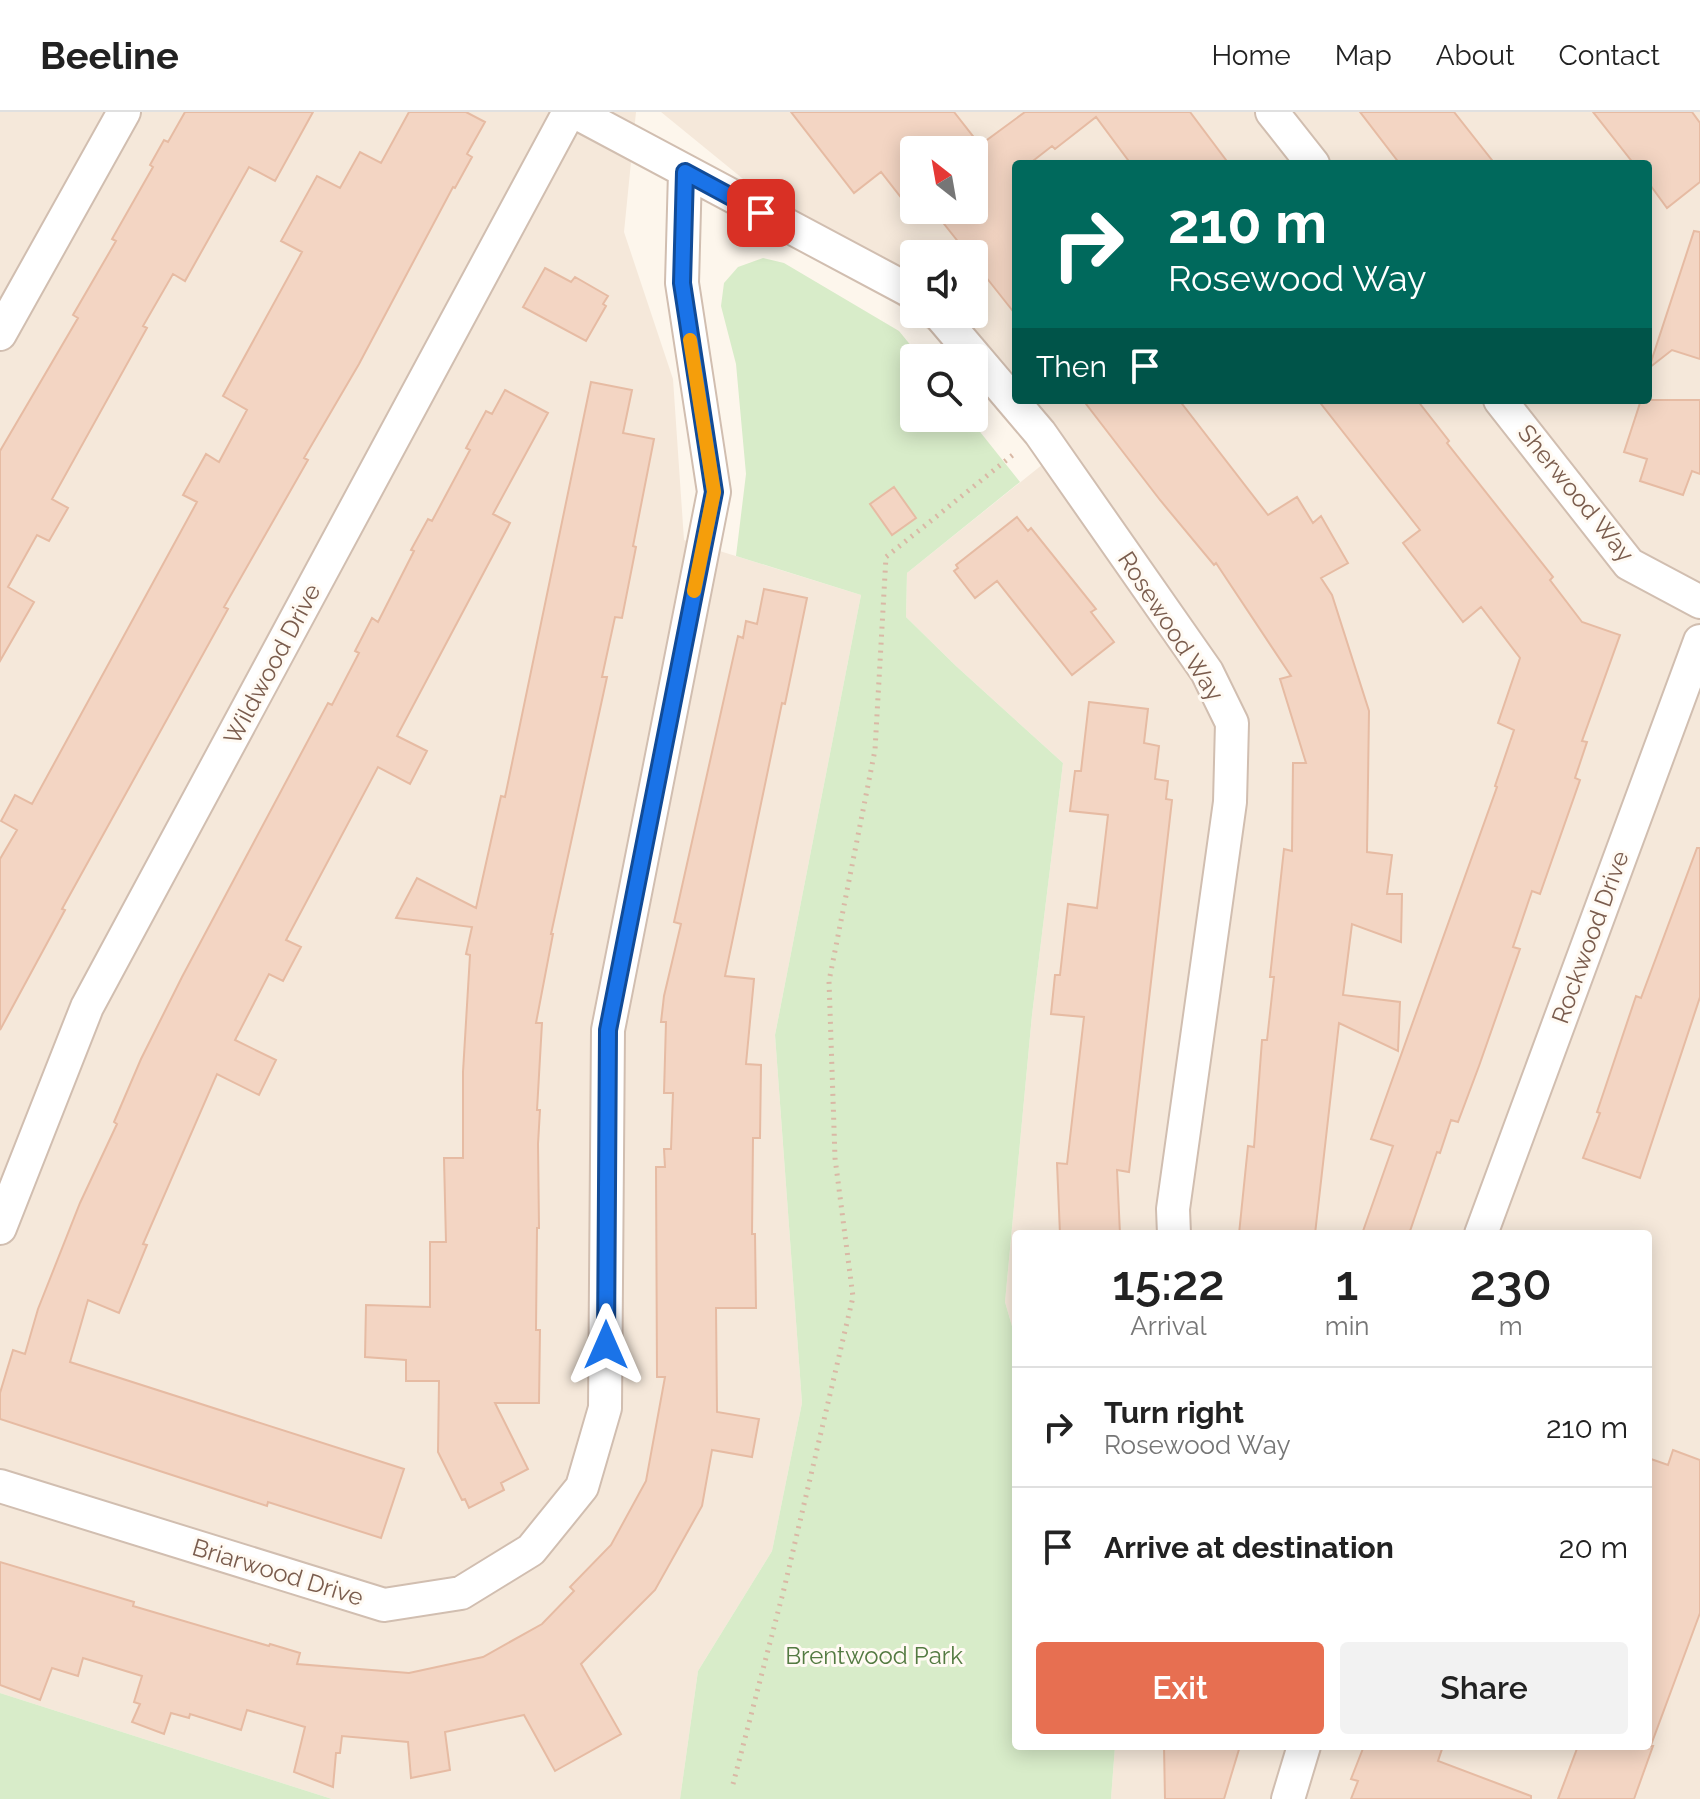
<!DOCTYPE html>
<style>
body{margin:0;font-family:Raleway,sans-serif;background:#f2f2f2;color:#222;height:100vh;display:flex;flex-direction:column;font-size:30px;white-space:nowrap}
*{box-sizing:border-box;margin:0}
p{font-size:26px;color:#767676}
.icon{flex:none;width:44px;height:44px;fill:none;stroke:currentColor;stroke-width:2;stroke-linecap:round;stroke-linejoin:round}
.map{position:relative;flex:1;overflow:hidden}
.drawer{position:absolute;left:1012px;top:1118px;width:640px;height:520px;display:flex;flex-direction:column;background:#fff;border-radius:8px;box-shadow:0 4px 20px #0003}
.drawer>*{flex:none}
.hud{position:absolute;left:1012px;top:48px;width:640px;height:244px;border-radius:8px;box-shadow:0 4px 20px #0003;background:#00695c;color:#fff;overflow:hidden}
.needle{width:52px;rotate:329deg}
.buttons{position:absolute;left:900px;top:24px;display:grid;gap:16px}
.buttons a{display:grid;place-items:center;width:88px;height:88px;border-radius:8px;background:#fff;box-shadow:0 4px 20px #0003;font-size:40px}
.pin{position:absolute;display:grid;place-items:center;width:68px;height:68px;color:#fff;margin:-34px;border-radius:16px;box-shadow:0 4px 12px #0006}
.me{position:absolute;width:88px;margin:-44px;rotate:0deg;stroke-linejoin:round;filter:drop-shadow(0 0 6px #0008)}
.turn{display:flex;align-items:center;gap:28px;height:168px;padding:0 24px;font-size:36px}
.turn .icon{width:104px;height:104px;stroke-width:2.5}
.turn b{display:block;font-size:56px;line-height:68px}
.then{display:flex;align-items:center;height:76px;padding:0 24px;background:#0003;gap:16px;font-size:30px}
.eta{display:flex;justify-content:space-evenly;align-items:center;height:136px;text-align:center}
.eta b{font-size:48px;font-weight:600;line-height:56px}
.action{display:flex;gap:16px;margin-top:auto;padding:16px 24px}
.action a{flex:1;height:92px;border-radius:8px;background:#e76f51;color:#fff;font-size:32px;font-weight:600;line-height:92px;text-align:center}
.action a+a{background:#f2f2f2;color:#222}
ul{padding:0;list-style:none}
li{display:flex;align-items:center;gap:24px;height:120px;padding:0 24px;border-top:2px solid #e0e0e0}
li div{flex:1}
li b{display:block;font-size:30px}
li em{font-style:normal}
header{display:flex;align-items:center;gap:48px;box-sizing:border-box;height:112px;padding:0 40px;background:#fff;border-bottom:2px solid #e0e0e0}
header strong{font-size:38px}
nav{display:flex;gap:44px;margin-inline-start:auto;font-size:28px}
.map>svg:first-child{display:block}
</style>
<header>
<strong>Beeline</strong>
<nav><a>Home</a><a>Map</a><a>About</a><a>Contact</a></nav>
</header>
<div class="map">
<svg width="1700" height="1687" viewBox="0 0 1700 1687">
<rect width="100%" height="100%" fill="#fdf6ec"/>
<!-- residential -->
<path fill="#f5e8da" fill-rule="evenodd" d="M 0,0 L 636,0 L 624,120 L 673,267 L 684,428 L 861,483 L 775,923 L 802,1291 L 772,1439 L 698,1559 L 680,1687 L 332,1687 L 0,1581 Z
M 661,0 L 1700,0 L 1700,1687 L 1111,1687 L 1115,1634 L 1648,1634 L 1648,1122 L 1016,1122 L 1016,1228 L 1005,1190 L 1032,903 L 1063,651 L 956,554 L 906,505 L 907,461 L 1068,332 ZM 914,38 L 974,38 L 974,98 L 914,98 ZM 1016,52 L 1648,52 L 1648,288 L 1016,288 ZM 914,142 L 974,142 L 974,202 L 914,202 Z"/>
<!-- green -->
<path fill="#d8ecc9" d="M 763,146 L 784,151 L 899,219 L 921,246 L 914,246 L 914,306 L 969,306 L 1020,370 L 907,461 L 906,505 L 956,554 L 1063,651 L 1032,903 L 1005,1190 L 1016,1228 L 1016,1634 L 1115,1634 L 1111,1687 L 680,1687 L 698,1559 L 772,1439 L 802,1291 L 775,923 L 861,483 L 736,444 L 746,362 L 736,252 L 721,194 L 724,171 L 738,155 Z
M 0,1581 L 332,1687 L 0,1687 Z"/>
<!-- building -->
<path fill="#f3d5c3" stroke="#e6bba3" stroke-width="2" d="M 185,0 L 313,0 L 275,69 L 249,55 L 185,169 L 173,162 L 143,214 L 147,216 L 52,387 L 68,396 L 49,429 L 37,423 L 8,475 L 34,490 L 0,549 L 0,339 L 78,206 L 73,203 L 116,129 L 112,127 L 153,55 L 150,53 L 164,28 L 168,30 Z
M 409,0 L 466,0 L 485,10 L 467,42 L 472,45 L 455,76 L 453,75 L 359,252 L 304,346 L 308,348 L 224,495 L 228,497 L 62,797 L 65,798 L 0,918 L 0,747 L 17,718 L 1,709 L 15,683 L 32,692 L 197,390 L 183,383 L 206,342 L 219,350 L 247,298 L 223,284 L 302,140 L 281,129 L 317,64 L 340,76 L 360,40 L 381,51 Z
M 791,0 L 954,0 L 980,33 L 1025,0 L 1190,0 L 1229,52 L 1131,52 L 1096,5 L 1055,37 L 1052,34 L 1029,52 L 1016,52 L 1016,203 L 974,150 L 974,142 L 968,142 L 933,98 L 974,98 L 974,38 L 914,38 L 914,102 L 881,60 L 854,81 Z
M 1360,0 L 1454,0 L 1495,52 L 1400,52 Z
M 1593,0 L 1692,0 L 1700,11 L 1700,70 L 1667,96 L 1648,70 L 1648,52 L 1634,52 Z
M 1694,119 L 1700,120 L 1700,247 L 1672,238 L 1649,256 Z
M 545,156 L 571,170 L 575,165 L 608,184 L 603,192 L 606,194 L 586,229 L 523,195 Z
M 591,270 L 632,278 L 623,321 L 654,327 L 633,434 L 636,435 L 622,506 L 615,505 L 602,565 L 607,565 L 551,822 L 553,822 L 536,911 L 542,911 L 537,998 L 540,998 L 538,1032 L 539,1116 L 537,1116 L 536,1218 L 540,1218 L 539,1291 L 495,1291 L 528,1357 L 501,1371 L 504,1378 L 469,1396 L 465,1387 L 462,1388 L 438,1340 L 439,1269 L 406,1269 L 406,1248 L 365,1245 L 366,1193 L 430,1195 L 430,1130 L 446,1130 L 444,1046 L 463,1046 L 463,960 L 470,843 L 466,842 L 472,815 L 396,806 L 417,766 L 476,796 L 501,684 L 505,685 Z
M 505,278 L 548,301 L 493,402 L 510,411 L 397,624 L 427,639 L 410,672 L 378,655 L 286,828 L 301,835 L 283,869 L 269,862 L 235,928 L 276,948 L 259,983 L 217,962 L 143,1132 L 147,1133 L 119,1201 L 88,1188 L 70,1250 L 404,1357 L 381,1426 L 268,1390 L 267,1394 L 0,1307 L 0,1281 L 13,1238 L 25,1242 L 38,1197 L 80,1091 L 117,1012 L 114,1010 L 141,947 L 182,865 L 328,591 L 332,593 L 359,541 L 355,539 L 372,506 L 378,510 L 414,439 L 411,438 L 428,407 L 432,409 L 470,338 L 466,336 L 486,299 L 492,302 Z
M 1083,288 L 1179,288 L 1268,403 L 1297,385 L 1313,411 L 1321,404 L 1348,451 L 1321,466 L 1332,483 L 1369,599 L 1367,740 L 1392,743 L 1387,782 L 1402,782 L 1401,830 L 1352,812 L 1343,883 L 1400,890 L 1398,939 L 1339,911 L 1315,1122 L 1239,1122 L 1248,1034 L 1254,1035 L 1262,928 L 1267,928 L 1274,865 L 1270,865 L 1284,737 L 1292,739 L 1293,651 L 1306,651 L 1280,567 L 1291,564 L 1216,451 L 1214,453 L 1160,388 Z
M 1318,288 L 1417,288 L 1449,329 L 1447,331 L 1553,465 L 1550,468 L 1582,510 L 1620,523 L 1582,629 L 1587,630 L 1575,666 L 1580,668 L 1540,782 L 1532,779 L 1513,835 L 1520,837 L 1479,954 L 1458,1010 L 1451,1008 L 1440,1041 L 1437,1040 L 1409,1122 L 1362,1122 L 1393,1034 L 1371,1027 L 1497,675 L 1495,674 L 1514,618 L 1498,611 L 1520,546 L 1481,495 L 1463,510 L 1403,431 L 1420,418 Z
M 1641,288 L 1700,288 L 1700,362 L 1692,359 L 1683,383 L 1640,369 L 1647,347 L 1624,340 Z
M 894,375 L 916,406 L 892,423 L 870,392 Z
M 1017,405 L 1028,419 L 1031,416 L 1096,497 L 1091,500 L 1114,530 L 1072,563 L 997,469 L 975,486 L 954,459 L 958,456 L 956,453 Z
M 764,477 L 807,486 L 785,592 L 782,591 L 725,864 L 754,867 L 746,952 L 761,953 L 760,1026 L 753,1026 L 752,1122 L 755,1122 L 756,1196 L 716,1196 L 717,1300 L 759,1307 L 752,1345 L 712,1338 L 702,1394 L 655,1478 L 581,1552 L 621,1622 L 555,1659 L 524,1603 L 445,1620 L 450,1658 L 411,1666 L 408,1630 L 342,1624 L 340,1641 L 336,1641 L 333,1675 L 294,1660 L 305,1615 L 247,1598 L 241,1618 L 190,1602 L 189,1606 L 171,1601 L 164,1622 L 132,1610 L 140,1592 L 134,1590 L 142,1564 L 83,1546 L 78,1564 L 52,1556 L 40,1588 L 0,1573 L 0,1450 L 134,1490 L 133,1494 L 269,1534 L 270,1532 L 300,1541 L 297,1552 L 409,1561 L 483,1545 L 542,1512 L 574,1479 L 570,1475 L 611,1433 L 646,1369 L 665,1265 L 657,1265 L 656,1055 L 665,1055 L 664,1037 L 671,1037 L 673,981 L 664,981 L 666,910 L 661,910 L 664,884 L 681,812 L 674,810 L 738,524 L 743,526 L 746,509 L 757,512 Z
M 1089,590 L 1148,597 L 1144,631 L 1159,634 L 1155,667 L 1168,669 L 1166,687 L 1172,688 L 1129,1060 L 1117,1058 L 1120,1122 L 1060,1122 L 1057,1051 L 1067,1052 L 1084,905 L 1051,902 L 1055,863 L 1060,863 L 1068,792 L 1097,796 L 1108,703 L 1070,699 L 1075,659 L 1081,659 Z
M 1697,736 L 1700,736 L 1700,885 L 1640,1066 L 1583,1046 L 1600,1001 L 1597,1000 L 1636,884 L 1641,886 Z
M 1673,1338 L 1700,1348 L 1700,1501 L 1651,1633 L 1648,1632 L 1648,1346 L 1668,1353 Z
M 1164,1634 L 1240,1634 L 1224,1687 L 1165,1687 Z
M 1364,1634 L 1443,1634 L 1438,1649 L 1531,1684 L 1531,1687 L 1351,1687 L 1358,1669 L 1351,1667 Z
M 1578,1634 L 1653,1634 L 1634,1687 L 1558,1687 Z"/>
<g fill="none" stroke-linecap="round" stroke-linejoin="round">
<defs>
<path id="street" d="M 575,0 L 914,181
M 1272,0 L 1313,52
M 939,202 L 1040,321 L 1207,560 L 1232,611 L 1230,690 L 1173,1097 L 1174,1122
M 0,222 L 124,0
M 1500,288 L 1629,452 L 1700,490
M 0,1116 L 87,895 L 569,0
M 1481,1122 L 1700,529
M 0,1374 L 384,1493 L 461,1481 L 531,1438 L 582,1375 L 605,1296 L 608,918 L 714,380 L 682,171 L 685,60
M 1288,1687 L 1304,1634"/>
</defs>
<!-- street casing -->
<use href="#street" stroke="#d1beb0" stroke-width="36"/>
<!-- path -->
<path stroke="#d9b8a5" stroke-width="5" stroke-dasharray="2 6" stroke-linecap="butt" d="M 733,1672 L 784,1477 L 853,1185 L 835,1046 L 829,869 L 875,638 L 886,445 L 1014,342"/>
<!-- street -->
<use href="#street" stroke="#fff" stroke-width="32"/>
</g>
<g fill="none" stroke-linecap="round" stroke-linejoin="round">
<defs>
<path id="route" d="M 606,1233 L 608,918 L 714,380 L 682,171 L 685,60 L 761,101"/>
</defs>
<!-- route casing -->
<use href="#route" stroke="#114b97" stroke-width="20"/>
<!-- route -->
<use href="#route" stroke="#1a73e8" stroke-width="14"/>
<!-- slow -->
<path stroke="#f59e0b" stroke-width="14" d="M 690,228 L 714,380 L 694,479"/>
</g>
<g text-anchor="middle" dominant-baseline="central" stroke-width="6" stroke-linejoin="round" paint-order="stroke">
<!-- street labels -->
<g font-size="24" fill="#7a5c4d" stroke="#fffaf3">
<text transform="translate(1576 381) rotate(51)">Sherwood Way</text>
<text transform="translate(1171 514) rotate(57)">Rosewood Way</text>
<text transform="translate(272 552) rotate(-62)">Wildwood Drive</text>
<text transform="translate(1590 825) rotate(-70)">Rockwood Drive</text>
<text transform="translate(278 1460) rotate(17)">Briarwood Drive</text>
</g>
<!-- park labels -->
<g font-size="24" fill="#537a41" stroke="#fffaf3">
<text x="874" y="1543">Brentwood Park</text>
</g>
</g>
</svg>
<div class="buttons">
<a><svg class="needle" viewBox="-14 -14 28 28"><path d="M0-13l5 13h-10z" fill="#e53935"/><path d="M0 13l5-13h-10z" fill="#767676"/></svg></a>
<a><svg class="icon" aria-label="sound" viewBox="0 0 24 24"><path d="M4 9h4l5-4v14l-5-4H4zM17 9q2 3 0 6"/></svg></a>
<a><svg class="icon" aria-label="search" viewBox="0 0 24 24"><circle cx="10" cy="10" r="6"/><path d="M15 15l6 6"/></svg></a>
</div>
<div class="pin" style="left:761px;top:101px;background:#d93025"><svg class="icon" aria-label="arrive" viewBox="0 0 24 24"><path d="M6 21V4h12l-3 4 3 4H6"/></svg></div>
<svg class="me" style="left:606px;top:1233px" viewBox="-20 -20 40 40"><path d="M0-17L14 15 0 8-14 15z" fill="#1a73e8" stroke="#fff" stroke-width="4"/></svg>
<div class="hud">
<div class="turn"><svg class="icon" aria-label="right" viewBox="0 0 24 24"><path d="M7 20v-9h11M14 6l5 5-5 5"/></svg><div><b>210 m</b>Rosewood Way</div></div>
<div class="then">Then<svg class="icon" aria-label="arrive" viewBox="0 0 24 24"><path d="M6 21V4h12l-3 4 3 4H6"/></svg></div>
</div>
<section class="drawer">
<div class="eta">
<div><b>15:22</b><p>Arrival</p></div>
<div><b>1</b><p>min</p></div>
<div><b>230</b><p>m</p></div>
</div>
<ul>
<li><svg class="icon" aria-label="right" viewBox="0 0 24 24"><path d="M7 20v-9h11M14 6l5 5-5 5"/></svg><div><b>Turn right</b><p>Rosewood Way</p></div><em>210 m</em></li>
<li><svg class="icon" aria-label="arrive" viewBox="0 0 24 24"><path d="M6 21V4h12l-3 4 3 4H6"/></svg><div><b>Arrive at destination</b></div><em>20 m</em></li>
</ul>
<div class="action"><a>Exit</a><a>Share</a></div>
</section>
</div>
